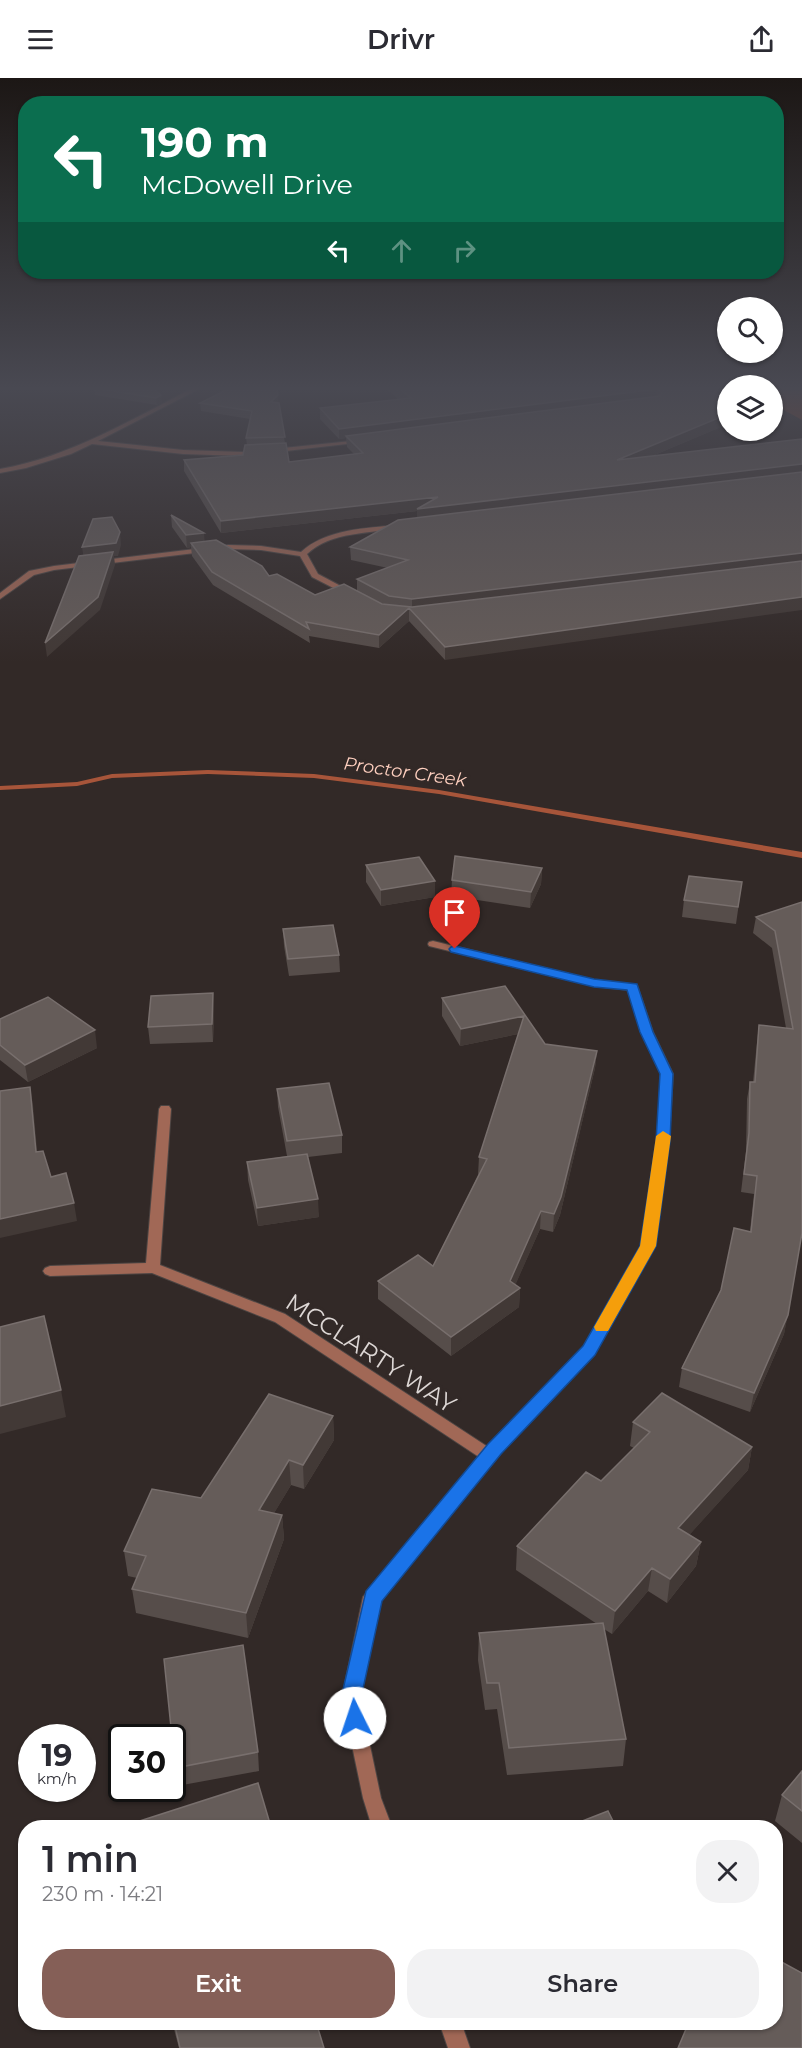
<!DOCTYPE html>
<meta charset="utf-8">
<style>
body{margin:0;font-family:Montserrat,sans-serif;background:#f2f2f3;color:#2b2b33;height:100vh;display:flex;flex-direction:column;font-size:22px;white-space:nowrap}
*{box-sizing:border-box;margin:0}
p{font-size:20px;color:#7c7c81}
.icon{flex:none;width:33px;height:33px;fill:none;stroke:currentColor;stroke-width:2;stroke-linecap:round;stroke-linejoin:round}
.map{position:relative;flex:1;overflow:hidden}
.side{position:absolute;left:18px;top:1742px;width:765px;height:210px;display:flex;flex-direction:column;background:#fff;border-radius:24px;box-shadow:0 2px 4px #0004}
.side>*{flex:none}
.banner{position:absolute;left:18px;top:18px;width:766px;height:183px;border-radius:24px;box-shadow:0 2px 4px #0004;background:#0b6e4f;color:#fff;overflow:hidden}
.tools{position:absolute;left:717px;top:219px;display:grid;gap:12px}
.tools a{display:grid;place-items:center;width:66px;height:66px;border-radius:50%;background:#fff;box-shadow:0 2px 4px #0004;font-size:30px}
.speed{position:absolute;left:18px;top:1646px;display:flex;gap:12px;font-size:30px;font-weight:700;text-align:center}
.speed>*{display:grid;place-content:center;width:78px;height:78px;border-radius:50%;background:#fff;box-shadow:0 2px 4px #0004;line-height:1}
.speed small{font-size:15px;font-weight:400}
.speed .limit{border:3px solid #111;border-radius:9px;background:#fff;color:#111}
.pin{position:absolute;display:grid;place-items:center;width:51px;height:51px;color:#fff;margin:-62px -26px;border-radius:50% 50% 50% 0;rotate:-45deg;box-shadow:0 0 6px #0007}
.pin .icon{rotate:45deg}
.me{position:absolute;width:66px;margin:-33px;rotate:356deg;stroke-linejoin:round;filter:drop-shadow(0 0 4px #0008)}
.turn{display:flex;align-items:center;gap:21px;height:126px;padding:0 24px;font-size:27px}
.turn .icon{width:78px;height:78px;stroke-width:2.5}
.turn b{display:block;font-size:42px;line-height:51px}
.lanes{display:flex;align-items:center;height:57px;padding:0 24px;background:#0003;justify-content:center;gap:30px;direction:ltr}
.lanes .off{opacity:.35}
.round{display:grid;place-items:center;flex:none;width:63px;height:63px;border-radius:24px;background:#f2f2f3}
.head{display:flex;align-items:center;justify-content:space-between;height:102px;padding:0 24px}
h1{font-size:36px;font-weight:600;line-height:45px}
.button{display:flex;gap:12px;margin-top:auto;padding:12px 24px}
.button a{flex:1;height:69px;border-radius:24px;background:#855f57;color:#fff;font-size:24px;font-weight:600;line-height:69px;text-align:center}
.button a+a{background:#f2f2f3;color:#2b2b33}
header{display:flex;justify-content:space-between;align-items:center;height:78px;padding:0 24px;background:#fff;font-size:27px;font-weight:600}
.map>svg:first-child{display:block}
</style>
<header><svg class="icon" aria-label="menu" viewBox="0 0 24 24"><path d="M4 6h16M4 12h16M4 18h16"/></svg>Drivr<svg class="icon" aria-label="share" viewBox="0 0 24 24"><path d="M12 15V3M7 8l5-5 5 5M5 13v7h14v-7"/></svg></header>
<div class="map">
<svg width="802" height="1970" viewBox="0 0 802 1970">
<rect width="100%" height="100%" fill="#322927"/>
<!-- forest -->
<path fill="#8f3f24" d="M 773,309 L 802,309 L 802,342 L 773,326 Z"/>
<g fill="none" stroke-linecap="round" stroke-linejoin="round">
<!-- stream -->
<path fill="#a7553a" fill-rule="evenodd" d="M 208,692 L 314,696 L 439,712 L 802,774 L 802,780 L 439,716 L 314,700 L 208,696 L 112,700 L 77,708 L 0,712 L 0,708 L 77,704 L 112,696 Z"/>
<defs>
<path id="street" d="M 195,309 L 203,309 L 98,363 L 183,372 L 244,374 L 361,362 L 364,364 L 244,378 L 183,376 L 92,366 L 71,376 L 26,390 L 0,395 L 0,391 C 70,379 132,341 195,309 Z
M 398,447 L 400,448 L 400,450 C 369,456 332,453 307,476 L 318,496 L 352,514 L 353,516 L 349,518 L 312,499 L 300,478 L 261,472 L 228,471 L 54,492 L 34,497 L 0,521 L 0,515 L 29,493 L 54,488 L 228,467 L 261,468 L 301,474 C 326,451 366,450 398,447 Z
M 433,863 L 594,902 L 637,907 L 653,954 L 673,996 L 669,1063 L 655,1168 L 594,1277 L 501,1375 L 380,1522 L 360,1620 L 381,1720 L 392,1749 L 372,1749 L 363,1720 L 342,1620 L 363,1519 L 479,1379 L 275,1244 L 152,1195 L 50,1198 L 45,1196 L 43,1193 L 45,1190 L 50,1188 L 146,1185 L 159,1031 L 161,1028 L 169,1028 L 171,1031 L 160,1187 L 285,1236 L 488,1369 L 584,1269 L 641,1168 L 657,1063 L 661,996 L 641,954 L 628,912 L 594,908 L 429,868 L 428,866 L 429,864 Z
M 439,1944 L 461,1944 L 470,1970 L 448,1970 Z"/>
</defs>
<!-- street casing -->
<use href="#street" stroke="#4d4543" stroke-width="2"/>
<!-- street -->
<use href="#street" fill="#a16856" fill-rule="evenodd"/>
</g>
<!-- wall -->
<path fill="#564d4a" d="M 153,309 L 162,324 L 157,327 L 95,317 L 94,310 Z
M 385,309 L 728,309 L 728,346 L 652,378 L 445,582 L 409,543 L 379,570 L 309,558 L 310,565 L 213,507 L 192,478 L 191,469 L 187,470 L 172,449 L 171,437 L 204,455 L 204,464 L 269,498 L 315,517 L 357,513 L 357,501 L 388,490 L 351,482 L 350,469 L 417,440 L 417,433 L 221,455 L 184,393 L 184,382 L 243,377 L 247,367 L 246,360 L 250,341 L 201,333 L 200,325 L 278,317 L 278,325 L 285,365 L 289,384 L 354,376 L 347,369 L 346,360 L 339,361 L 320,341 L 320,330 L 399,322 Z
M 366,787 L 435,819 L 381,828 L 366,804 Z
M 542,790 L 541,806 L 530,830 L 451,818 L 452,802 Z
M 742,804 L 736,846 L 682,839 L 684,822 Z
M 802,824 L 802,1159 L 801,1159 L 784,1256 L 750,1334 L 679,1309 L 682,1290 L 750,1153 L 754,1116 L 741,1114 L 746,1073 L 747,1021 L 750,1004 L 753,1004 L 757,964 L 759,947 L 786,950 L 772,870 L 753,855 L 756,839 Z
M 283,851 L 339,877 L 340,894 L 289,898 L 284,868 Z
M 442,920 L 545,966 L 597,973 L 595,990 L 560,1137 L 553,1154 L 540,1151 L 515,1207 L 520,1210 L 519,1229 L 451,1278 L 378,1221 L 378,1203 L 433,1188 L 478,1097 L 479,1079 L 518,956 L 460,968 L 442,938 Z
M 214,932 L 213,964 L 150,966 L 148,949 Z
M 0,941 L 97,970 L 28,1004 L 0,982 Z
M 277,1011 L 342,1057 L 342,1075 L 308,1079 L 319,1139 L 258,1148 L 248,1102 L 247,1084 L 287,1078 L 278,1029 Z
M 333,1338 L 334,1362 L 304,1411 L 291,1407 L 274,1435 L 282,1437 L 284,1461 L 248,1560 L 136,1535 L 132,1511 L 137,1500 L 128,1498 L 124,1473 L 201,1420 Z
M 633,1344 L 752,1369 L 748,1392 L 689,1457 L 701,1464 L 696,1488 L 667,1525 L 648,1513 L 612,1556 L 604,1551 L 626,1661 L 623,1688 L 507,1697 L 497,1631 L 485,1632 L 478,1582 L 479,1555 L 597,1546 L 516,1492 L 517,1468 L 601,1403 L 634,1370 L 630,1368 Z
M 258,1674 L 259,1693 L 177,1708 L 175,1690 Z
M 802,1693 L 802,1765 L 775,1743 L 782,1717 Z
M 172,1944 L 316,1944 L 324,1970 L 179,1970 Z"/>
<!-- shaded-wall -->
<path fill="#423936" d="M 728,310 L 728,320 L 711,315 Z
M 657,311 L 656,322 L 346,358 L 346,360 L 339,361 L 339,351 Z
M 161,317 L 162,324 L 157,327 L 156,320 Z
M 278,317 L 278,326 L 271,324 Z
M 728,336 L 728,346 L 616,393 L 617,382 Z
M 802,386 L 802,397 L 417,443 L 417,433 L 221,455 L 221,443 L 438,419 Z
M 120,454 L 121,467 L 118,478 L 114,478 L 115,487 L 100,532 L 47,579 L 45,565 L 84,482 L 82,469 Z
M 204,455 L 205,468 L 191,465 L 191,469 L 187,470 L 186,457 Z
M 802,475 L 802,487 L 412,534 L 412,521 Z
M 802,519 L 802,532 L 445,582 L 445,569 Z
M 409,530 L 409,543 L 379,570 L 379,557 Z
M 542,790 L 541,806 L 530,830 L 531,814 Z
M 435,803 L 435,819 L 381,828 L 381,812 Z
M 213,915 L 214,932 L 213,964 L 212,946 Z
M 524,938 L 523,955 L 460,968 L 461,951 Z
M 95,952 L 97,970 L 28,1004 L 25,987 Z
M 597,973 L 595,990 L 560,1137 L 553,1154 L 554,1136 Z
M 30,1009 L 33,1026 L 39,1093 L 36,1074 Z
M 318,1121 L 319,1139 L 258,1148 L 257,1130 Z
M 74,1125 L 77,1143 L 0,1160 L 0,1141 Z
M 541,1133 L 540,1151 L 511,1217 L 520,1210 L 519,1229 L 451,1278 L 451,1259 L 510,1203 Z
M 788,1237 L 784,1256 L 750,1334 L 754,1315 Z
M 61,1312 L 66,1339 L 0,1356 L 0,1328 Z
M 333,1338 L 334,1362 L 304,1411 L 303,1387 Z
M 752,1369 L 748,1392 L 674,1474 L 678,1450 Z
M 289,1382 L 291,1407 L 261,1457 L 259,1432 Z
M 282,1437 L 284,1461 L 248,1560 L 246,1535 Z
M 701,1464 L 696,1488 L 667,1525 L 670,1501 Z
M 652,1490 L 648,1513 L 612,1556 L 615,1533 Z"/>
<!-- building -->
<path fill="#655c59" stroke="#786f6d" stroke-width="1.5" d="M 96,309 L 153,309 L 161,317 L 156,320 L 94,310 Z
M 232,309 L 277,309 L 278,317 L 271,324 L 279,325 L 285,359 L 246,360 L 252,333 L 200,325 Z
M 397,309 L 728,309 L 728,310 L 711,315 L 728,319 L 728,336 L 617,382 L 802,361 L 802,386 L 417,431 L 438,419 L 221,443 L 184,382 L 243,377 L 245,367 L 286,365 L 289,384 L 363,375 L 346,358 L 660,318 L 662,315 L 657,311 L 339,351 L 320,330 L 411,320 Z
M 802,394 L 802,475 L 412,521 L 389,518 L 357,501 L 408,482 L 350,469 L 398,442 Z
M 171,437 L 204,455 L 186,457 Z
M 112,439 L 120,454 L 116,465 L 82,469 L 93,441 Z
M 216,462 L 262,488 L 269,498 L 277,496 L 315,517 L 344,506 L 382,526 L 412,529 L 802,483 L 802,519 L 445,569 L 409,530 L 379,557 L 306,544 L 309,551 L 212,494 L 191,465 Z
M 113,474 L 98,519 L 45,565 L 79,478 Z
M 455,778 L 542,790 L 531,814 L 452,802 Z
M 419,779 L 435,803 L 381,812 L 366,787 Z
M 689,798 L 742,804 L 738,829 L 684,822 Z
M 802,824 L 802,1155 L 788,1237 L 754,1315 L 682,1290 L 721,1212 L 734,1150 L 751,1154 L 757,1098 L 744,1096 L 749,1055 L 750,1004 L 755,1004 L 759,947 L 793,951 L 775,853 L 756,839 Z
M 333,847 L 339,877 L 288,881 L 283,851 Z
M 505,908 L 545,966 L 597,973 L 561,1119 L 554,1136 L 541,1133 L 510,1203 L 520,1210 L 451,1259 L 378,1203 L 418,1177 L 433,1188 L 487,1081 L 479,1079 L 524,938 L 461,951 L 442,920 Z
M 213,915 L 212,946 L 148,949 L 151,918 Z
M 48,919 L 95,952 L 25,987 L 0,967 L 0,941 Z
M 329,1005 L 342,1057 L 287,1063 L 277,1011 Z
M 30,1009 L 36,1074 L 43,1073 L 51,1099 L 66,1095 L 74,1125 L 0,1141 L 0,1013 Z
M 307,1076 L 318,1121 L 257,1130 L 247,1084 Z
M 44,1238 L 61,1312 L 0,1328 L 0,1249 Z
M 662,1315 L 752,1369 L 678,1450 L 701,1464 L 670,1501 L 652,1490 L 615,1533 L 517,1468 L 586,1394 L 601,1403 L 650,1354 L 633,1344 Z
M 269,1316 L 333,1338 L 303,1387 L 289,1382 L 259,1432 L 282,1437 L 246,1535 L 132,1511 L 146,1478 L 124,1473 L 152,1411 L 201,1420 Z
M 603,1545 L 626,1661 L 509,1670 L 499,1605 L 487,1605 L 479,1555 Z
M 243,1567 L 258,1674 L 175,1690 L 172,1659 L 164,1581 Z
M 802,1693 L 802,1733 L 782,1717 Z
M 258,1705 L 271,1749 L 121,1749 Z
M 608,1733 L 616,1749 L 567,1749 Z
M 776,1881 L 802,1895 L 802,1970 L 678,1970 L 689,1944 L 776,1944 Z
M 174,1944 L 316,1944 L 324,1970 L 180,1970 Z"/>
<!-- sky -->
<linearGradient id="sky" x2="0" y2="1"><stop stop-color="#1c1715"/><stop offset="0.53" stop-color="#494952"/><stop offset="1" stop-color="#494952" stop-opacity="0"/></linearGradient>
<rect width="802" height="585" fill="url(#sky)"/>
<!-- route -->
<path fill="#1a73e8" stroke="#114b97" stroke-width="1.5" d="M 455,868 L 594,901 L 637,906 L 653,954 L 673,996 L 670,1063 L 656,1168 L 595,1277 L 501,1376 L 382,1523 L 361,1620 L 366,1640 L 363,1647 L 355,1650 L 348,1647 L 341,1620 L 366,1513 L 488,1366 L 583,1268 L 640,1168 L 656,1063 L 660,996 L 640,954 L 627,912 L 594,909 L 451,874 L 449,871 L 451,869 Z"/>
<!-- slow -->
<path fill="#f59e0b" d="M 663,1053 L 671,1058 L 656,1168 L 608,1253 L 596,1253 L 594,1249 L 640,1168 L 656,1058 Z"/>
<g text-anchor="middle" dominant-baseline="central" stroke-width="6" stroke-linejoin="round" paint-order="stroke">
<!-- far-water labels -->
<g font-size="18" font-style="italic" fill="#fecfbf" stroke="#322927">
<text transform="translate(405 694) rotate(8)">Proctor Creek</text>
</g>
<!-- near-street labels -->
<g font-size="24" fill="#ddd7d5" stroke="#322927">
<text transform="translate(371 1275) rotate(33)">MCCLARTY WAY</text>
</g>
</g>
</svg>
<div class="tools">
<a><svg class="icon" aria-label="search" viewBox="0 0 24 24"><circle cx="10" cy="10" r="6"/><path d="M15 15l6 6"/></svg></a>
<a><svg class="icon" aria-label="layers" viewBox="0 0 24 24"><path d="M12 4l9 5-9 5-9-5zM3 14l9 5 9-5"/></svg></a>
</div>
<div class="speed"><div>19<small>km/h</small></div><div class="limit">30</div></div>
<div class="pin" style="left:455px;top:871px;background:#d93025"><svg class="icon" aria-label="arrive" viewBox="0 0 24 24"><path d="M6 21V4h12l-3 4 3 4H6"/></svg></div>
<svg class="me" style="left:355px;top:1640px" viewBox="-20 -20 40 40"><circle r="19" fill="#fff"/><path d="M0-13L10 11 0 6-10 11z" fill="#1a73e8"/></svg>
<div class="banner">
<div class="turn"><svg class="icon" aria-label="left" viewBox="0 0 24 24"><path d="M17 20v-9H6M10 6l-5 5 5 5"/></svg><div><b>190 m</b>McDowell Drive</div></div>
<div class="lanes"><svg class="icon" aria-label="left" viewBox="0 0 24 24"><path d="M17 20v-9H6M10 6l-5 5 5 5"/></svg><svg class="icon off" aria-label="ahead" viewBox="0 0 24 24"><path d="M12 20V5M6 11l6-6 6 6"/></svg><svg class="icon off" aria-label="right" viewBox="0 0 24 24"><path d="M7 20v-9h11M14 6l5 5-5 5"/></svg></div>
</div>
<section class="side">
<div class="head"><div><h1>1 min</h1><p>230 m · 14:21</p></div><a class="round"><svg class="icon" aria-label="close" viewBox="0 0 24 24"><path d="M6 6l12 12M18 6L6 18"/></svg></a></div>
<div class="button"><a>Exit</a><a>Share</a></div>
</section>
</div>
